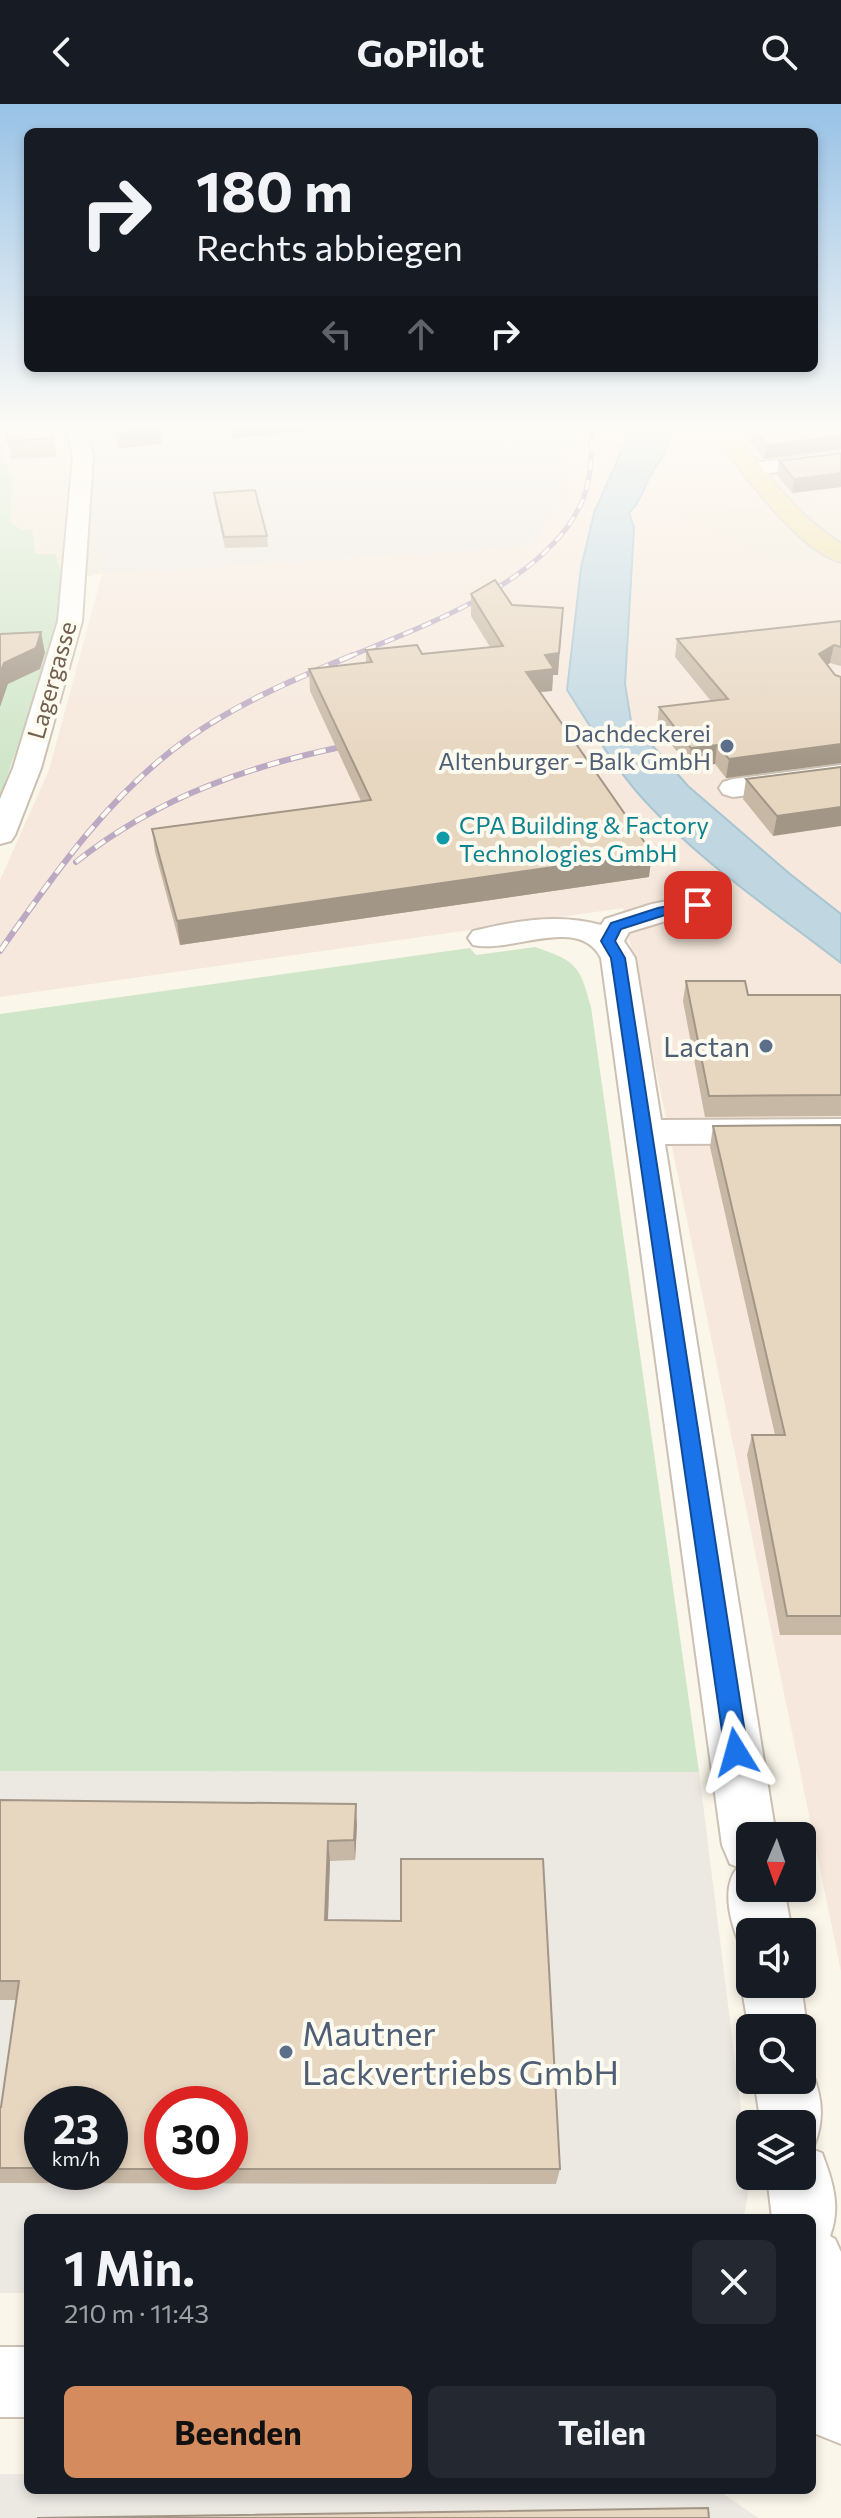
<!DOCTYPE html>
<html lang="de">
<meta charset="utf-8">
<style>
body{margin:0;font-family:Commissioner,sans-serif;background:#242831;color:#f1f3f6;height:100vh;display:flex;flex-direction:column;font-size:30px;white-space:nowrap}
*{box-sizing:border-box;margin:0}
p{font-size:26px;color:#9ea1a6}
.icon{flex:none;width:44px;height:44px;fill:none;stroke:currentColor;stroke-width:2;stroke-linecap:round;stroke-linejoin:round}
.map{position:relative;flex:1;overflow:hidden}
.drawer{position:absolute;left:24px;top:2110px;width:792px;height:280px;display:flex;flex-direction:column;background:#171b24;border-radius:12px;box-shadow:0 4px 12px #0003}
.drawer>*{flex:none}
.hud{position:absolute;left:24px;top:24px;width:794px;height:244px;border-radius:12px;box-shadow:0 4px 12px #0003;background:#171b24;color:#f1f3f6;overflow:hidden}
.needle{width:52px;rotate:182deg}
.tools{position:absolute;left:736px;top:1718px;display:grid;gap:16px}
.tools a{display:grid;place-items:center;width:80px;height:80px;border-radius:12px;background:#171b24;box-shadow:0 4px 12px #0003;font-size:40px}
.speed{position:absolute;left:24px;top:1982px;display:flex;gap:16px;font-size:40px;font-weight:700;text-align:center}
.speed>*{display:grid;place-content:center;width:104px;height:104px;border-radius:50%;background:#171b24;box-shadow:0 4px 12px #0003;line-height:1}
.speed small{font-size:20px;font-weight:400}
.speed .limit{border:12px solid #d22;background:#fff;color:#111}
.pin{position:absolute;display:grid;place-items:center;width:68px;height:68px;color:#fff;margin:-34px;border-radius:16px;box-shadow:0 4px 12px #0006}
.me{position:absolute;width:88px;margin:-44px;rotate:352deg;stroke-linejoin:round;filter:drop-shadow(0 0 6px #0008)}
.turn{display:flex;align-items:center;gap:28px;height:168px;padding:0 40px;font-size:36px}
.turn .icon{width:104px;height:104px;stroke-width:2.5}
.turn b{display:block;font-size:56px;line-height:68px}
.lanes{display:flex;align-items:center;height:76px;padding:0 40px;background:#0003;justify-content:center;gap:40px;direction:ltr}
.lanes .off{opacity:.35}
.round{display:grid;place-items:center;flex:none;width:84px;height:84px;border-radius:12px;background:#242831}
.summary{display:flex;align-items:center;justify-content:space-between;height:136px;padding:0 40px}
h1{font-size:48px;font-weight:700;line-height:60px}
.primary-button{display:flex;gap:16px;margin-top:auto;padding:16px 40px}
.primary-button a{flex:1;height:92px;border-radius:12px;background:#d48c5e;color:#111;font-size:32px;font-weight:700;line-height:92px;text-align:center}
.primary-button a+a{background:#242831;color:#f1f3f6}
header{display:flex;justify-content:space-between;align-items:center;height:104px;padding:0 40px;background:#171b24;font-size:36px;font-weight:700}
.map>svg:first-child{display:block}
</style>
<header><svg class="icon" aria-label="back" viewBox="0 0 24 24"><path d="M15 5l-7 7 7 7"/></svg>GoPilot<svg class="icon" aria-label="search" viewBox="0 0 24 24"><circle cx="10" cy="10" r="6"/><path d="M15 15l6 6"/></svg></header>
<div class="map">
<svg width="841" height="2414" viewBox="0 0 841 2414">
<rect width="100%" height="100%" fill="#faf6ea"/>
<!-- residential -->
<path fill="#f1e9d9" d="M 0,321 L 85,321 L 91,403 L 102,470 L 64,476 L 35,451 L 21,426 L 11,418 L 12,373 L 0,341 Z
M 755,365 L 777,367 L 831,409 L 841,408 L 841,459 L 833,454 L 769,458 L 671,408 L 787,402 Z"/>
<!-- commercial -->
<path fill="#f6e8dc" d="M 577,321 L 841,321 L 841,408 L 831,409 L 777,367 L 756,365 L 788,402 L 673,409 L 769,458 L 833,454 L 841,459 L 841,1867 L 623,804 L 0,893 L 0,776 L 49,666 L 102,470 L 529,443 L 566,392 Z"/>
<!-- industrial -->
<path fill="#ece8e2" fill-rule="evenodd" d="M 85,321 L 577,321 L 566,393 L 529,443 L 102,470 L 91,403 Z
M 0,1667 L 699,1668 L 750,2077 L 744,2114 L 28,2114 L 28,2189 L 0,2189 ZM 42,2000 L 110,2000 L 110,2068 L 42,2068 ZM 162,2000 L 230,2000 L 230,2068 L 162,2068 Z
M 0,2370 L 28,2370 L 28,2386 L 718,2386 L 758,2414 L 0,2414 Z"/>
<!-- green -->
<path fill="#d0e6c9" d="M 0,341 L 12,373 L 11,418 L 21,426 L 32,425 L 35,450 L 55,450 L 64,476 L 60,518 L 0,693 Z
M 535,843 C 575,857 580,860 591,903 L 699,1668 L 0,1667 L 0,910 L 470,844 L 476,851 Z"/>
<!-- water -->
<path fill="#c0d7e2" stroke="#a8c5d2" stroke-width="2" d="M 633,321 L 666,321 C 673,344 662,351 652,369 C 643,384 642,396 629,409 L 634,424 L 625,580 L 631,617 L 688,682 L 790,770 L 841,810 L 841,859 C 771,805 694,754 636,687 C 610,656 589,620 567,586 L 581,464 L 594,409 Z"/>
<g fill="none" stroke-linecap="round" stroke-linejoin="round">
<defs>
<path id="minor" d="M 66,321 L 86,321 L 93,352 L 82,517 L 41,664 L 15,731 L 11,737 L 0,740 L 0,695 L 13,664 L 58,517 L 73,352 Z
M 841,347 L 841,359 L 755,371 L 745,365 L 755,359 Z
M 841,661 L 841,679 L 733,693 L 723,690 L 719,684 L 723,678 L 733,675 Z
M 698,791 L 709,794 L 714,801 L 709,808 L 669,816 L 629,828 L 624,837 L 635,854 L 661,1016 L 841,1015 L 841,1039 L 665,1040 L 776,1732 L 750,1732 L 750,1784 L 784,1784 L 792,1828 L 750,1828 L 750,1852 L 743,1848 C 732,1824 719,1785 738,1763 L 730,1760 L 722,1741 L 601,854 C 579,810 510,850 473,841 L 468,834 L 473,827 C 514,817 559,809 601,821 L 605,815 L 652,800 Z
M 750,1859 L 750,1880 L 801,1880 L 807,1924 L 802,1936 L 802,1924 L 750,1924 L 750,1932 L 741,1880 Z
M 802,1952 L 807,1954 C 820,1986 827,2010 814,2042 L 809,2044 L 822,2049 C 833,2078 841,2103 830,2132 L 835,2135 L 841,2148 L 841,2340 L 816,2330 L 812,2319 L 812,2114 L 772,2114 L 767,2072 L 802,2072 L 802,2020 L 761,2020 L 754,1976 L 802,1976 Z
M 0,2243 L 28,2243 L 28,2313 L 0,2313 Z"/>
<path id="major" d="M 709,321 L 729,321 C 761,364 796,411 841,440 L 841,458 C 797,447 735,359 709,321 Z"/>
</defs>
<!-- minor casing -->
<use href="#minor" stroke="#cbc0b1" stroke-width="4"/>
<!-- major casing -->
<use href="#major" stroke="#d8d3ce" stroke-width="4"/>
<!-- minor -->
<use href="#minor" fill="#fff" fill-rule="evenodd"/>
<!-- major -->
<use href="#major" fill="#f0e1aa" fill-rule="evenodd"/>
<defs>
<path id="rail-far1" d="M 348,553 C 424,522 544,479 581,400 C 592,376 592,347 592,321"/>
<path id="rail" d="M 76,758 C 159,692 253,660 356,640
M 0,847 C 55,769 111,688 190,633 C 240,598 297,574 353,551"/>
</defs>
<!-- rail-far1 casing -->
<use href="#rail-far1" stroke="#bba9c3" stroke-width="5"/>
<!-- rail casing -->
<use href="#rail" stroke="#bba9c3" stroke-width="6"/>
<!-- rail-far1 -->
<use href="#rail-far1" stroke="#fdfaf0" stroke-width="3" stroke-dasharray="10" stroke-linecap="butt"/>
<!-- rail -->
<use href="#rail" stroke="#fdfaf0" stroke-width="4" stroke-dasharray="12" stroke-linecap="butt"/>
</g>
<!-- wall -->
<path fill="#c7b8a5" fill-rule="evenodd" d="M 1,321 L 47,321 L 54,334 L 57,353 L 11,355 L 7,334 Z
M 110,321 L 159,321 L 162,340 L 119,344 Z
M 226,321 L 375,321 L 233,334 Z
M 736,321 L 841,321 L 764,355 Z
M 841,349 L 841,383 L 792,389 L 777,371 L 779,357 Z
M 214,389 L 267,432 L 268,443 L 225,444 L 215,400 Z
M 471,490 L 558,571 L 553,571 L 552,587 L 540,588 L 649,773 L 180,841 L 155,748 L 152,725 L 361,697 L 310,587 L 309,565 L 366,559 L 366,546 L 422,550 L 490,543 L 471,512 Z
M 841,517 L 841,562 L 830,559 L 827,561 L 835,571 L 841,573 L 841,659 L 726,674 L 715,660 L 689,663 L 657,622 L 659,603 L 711,597 L 675,553 L 677,535 Z
M 841,663 L 773,732 L 743,695 L 746,675 Z
M 686,877 L 748,891 L 841,891 L 841,1012 L 705,1013 L 683,897 Z
M 841,1021 L 841,1531 L 780,1531 L 747,1351 L 752,1331 L 775,1331 L 710,1043 L 713,1022 Z
M 0,1696 L 357,1721 L 355,1756 L 330,1757 L 328,1816 L 560,2065 L 556,2080 L 0,2079 L 0,2003 L 1,2003 L 16,1896 L 0,1896 ZM 42,2000 L 110,2000 L 110,2068 L 42,2068 ZM 162,2000 L 230,2000 L 230,2068 L 162,2068 Z"/>
<!-- shaded-wall -->
<path fill="#a29686" d="M 232,321 L 375,321 L 233,334 Z
M 160,324 L 162,340 L 119,344 L 117,328 Z
M 841,332 L 841,345 L 764,355 L 766,341 Z
M 841,369 L 841,383 L 792,389 L 794,375 Z
M 563,504 L 558,571 L 553,571 L 552,587 L 525,589 L 526,568 L 545,551 Z
M 41,528 L 45,549 L 40,565 L 8,580 L 0,603 L 0,569 L 4,559 Z
M 834,541 L 830,559 L 816,568 L 819,550 Z
M 841,640 L 841,659 L 726,674 L 729,655 Z
M 717,641 L 715,660 L 689,663 L 691,644 Z
M 841,703 L 841,722 L 773,732 L 777,712 Z
M 652,749 L 649,773 L 180,841 L 177,817 Z
M 356,1700 L 357,1721 L 355,1756 L 354,1736 Z
M 328,1737 L 330,1757 L 327,1836 L 325,1816 Z"/>
<!-- building -->
<path fill="#e7d6c0" stroke="#a29686" stroke-width="2" d="M 5,321 L 47,321 L 54,334 L 7,337 Z
M 114,321 L 159,321 L 160,324 L 117,328 Z
M 749,321 L 841,321 L 841,332 L 766,341 Z
M 841,349 L 841,369 L 794,375 L 779,357 Z
M 255,386 L 267,432 L 224,433 L 214,389 Z
M 495,476 L 512,501 L 563,504 L 559,549 L 545,551 L 554,565 L 526,568 L 652,749 L 177,817 L 152,725 L 371,696 L 309,565 L 372,558 L 366,546 L 417,541 L 422,550 L 503,542 L 471,490 Z
M 841,517 L 841,543 L 834,541 L 819,550 L 835,571 L 841,573 L 841,640 L 729,655 L 717,641 L 691,644 L 659,603 L 728,595 L 677,535 Z
M 41,528 L 36,544 L 4,559 L 0,569 L 0,530 Z
M 841,663 L 841,703 L 777,712 L 746,675 Z
M 686,877 L 745,877 L 748,891 L 841,891 L 841,991 L 709,992 Z
M 841,1021 L 841,1512 L 787,1512 L 752,1331 L 785,1331 L 713,1022 Z
M 0,1696 L 356,1700 L 354,1736 L 328,1737 L 325,1816 L 401,1817 L 401,1755 L 543,1755 L 560,2065 L 230,2065 L 230,2000 L 162,2000 L 162,2065 L 110,2065 L 110,2000 L 42,2000 L 42,2064 L 0,2064 L 0,2003 L 1,2003 L 19,1877 L 0,1877 Z
M 708,2404 L 709,2414 L 37,2414 Z"/>
<!-- sky -->
<linearGradient id="sky" x2="0" y2="1"><stop stop-color="#98c2e6"/><stop offset="0.49" stop-color="#fdfbf6"/><stop offset="1" stop-color="#fdfbf6" stop-opacity="0"/></linearGradient>
<rect width="841" height="659" fill="url(#sky)"/>
<!-- route -->
<path fill="#1a73e8" stroke="#114b97" stroke-width="2" d="M 698,796 L 705,801 L 703,804 L 665,811 L 621,825 L 615,837 L 625,854 L 628,874 L 748,1648 L 744,1655 L 736,1658 L 728,1655 L 725,1648 L 614,874 L 611,854 L 601,837 L 611,819 L 658,804 Z"/>
<!-- markers -->
<g fill="#5c6f8a" stroke="#fdfaf0" stroke-width="3">
<circle cx="727" cy="642" r="8"/>
<circle cx="766" cy="942" r="8"/>
<circle cx="286" cy="1948" r="8"/>
</g>
<circle fill="#0f9aa8" stroke="#fdfaf0" stroke-width="3" cx="443" cy="734" r="8"/>
<g text-anchor="middle" dominant-baseline="central" stroke-width="8" stroke-linejoin="round" paint-order="stroke">
<!-- far-street labels -->
<g font-size="24" fill="#726150" stroke="#fdfaf0">
<text transform="translate(51 576) rotate(-74)">Lagergasse</text>
</g>
<!-- far-service labels -->
<g font-size="24" fill="#4e5e75" stroke="#fdfaf0" text-anchor="end">
<text x="711" y="628">Dachdeckerei<tspan x="711" dy="28">Altenburger - Balk GmbH</tspan></text>
</g>
<!-- far-culture labels -->
<g font-size="24" fill="#0d838f" stroke="#fdfaf0" text-anchor="start">
<text x="459" y="720">CPA Building &amp; Factory<tspan x="459" dy="28">Technologies GmbH</tspan></text>
</g>
<!-- service labels -->
<g font-size="28" fill="#4e5e75" stroke="#fdfaf0" text-anchor="end">
<text x="750" y="942">Lactan</text>
</g>
<!-- near-service labels -->
<g font-size="34" fill="#4e5e75" stroke="#fdfaf0" text-anchor="start">
<text x="302" y="1928">Mautner<tspan x="302" dy="39">Lackvertriebs GmbH</tspan></text>
</g>
</g>
</svg>
<div class="tools">
<a><svg class="needle" viewBox="-14 -14 28 28"><path d="M0-13l5 13h-10z" fill="#e53935"/><path d="M0 13l5-13h-10z" fill="#9ea1a6"/></svg></a>
<a><svg class="icon" aria-label="sound" viewBox="0 0 24 24"><path d="M4 9h4l5-4v14l-5-4H4zM17 9q2 3 0 6"/></svg></a>
<a><svg class="icon" aria-label="search" viewBox="0 0 24 24"><circle cx="10" cy="10" r="6"/><path d="M15 15l6 6"/></svg></a>
<a><svg class="icon" aria-label="layers" viewBox="0 0 24 24"><path d="M12 4l9 5-9 5-9-5zM3 14l9 5 9-5"/></svg></a>
</div>
<div class="speed"><div>23<small>km/h</small></div><div class="limit">30</div></div>
<div class="pin" style="left:698px;top:801px;background:#d93025"><svg class="icon" aria-label="arrive" viewBox="0 0 24 24"><path d="M6 21V4h12l-3 4 3 4H6"/></svg></div>
<svg class="me" style="left:736px;top:1648px" viewBox="-20 -20 40 40"><path d="M0-17L14 15 0 8-14 15z" fill="#1a73e8" stroke="#fff" stroke-width="4"/></svg>
<div class="hud">
<div class="turn"><svg class="icon" aria-label="right" viewBox="0 0 24 24"><path d="M7 20v-9h11M14 6l5 5-5 5"/></svg><div><b>180 m</b>Rechts abbiegen</div></div>
<div class="lanes"><svg class="icon off" aria-label="left" viewBox="0 0 24 24"><path d="M17 20v-9H6M10 6l-5 5 5 5"/></svg><svg class="icon off" aria-label="ahead" viewBox="0 0 24 24"><path d="M12 20V5M6 11l6-6 6 6"/></svg><svg class="icon" aria-label="right" viewBox="0 0 24 24"><path d="M7 20v-9h11M14 6l5 5-5 5"/></svg></div>
</div>
<section class="drawer">
<div class="summary"><div><h1>1 Min.</h1><p>210 m · 11:43</p></div><a class="round"><svg class="icon" aria-label="close" viewBox="0 0 24 24"><path d="M6 6l12 12M18 6L6 18"/></svg></a></div>
<div class="primary-button"><a>Beenden</a><a>Teilen</a></div>
</section>
</div>
